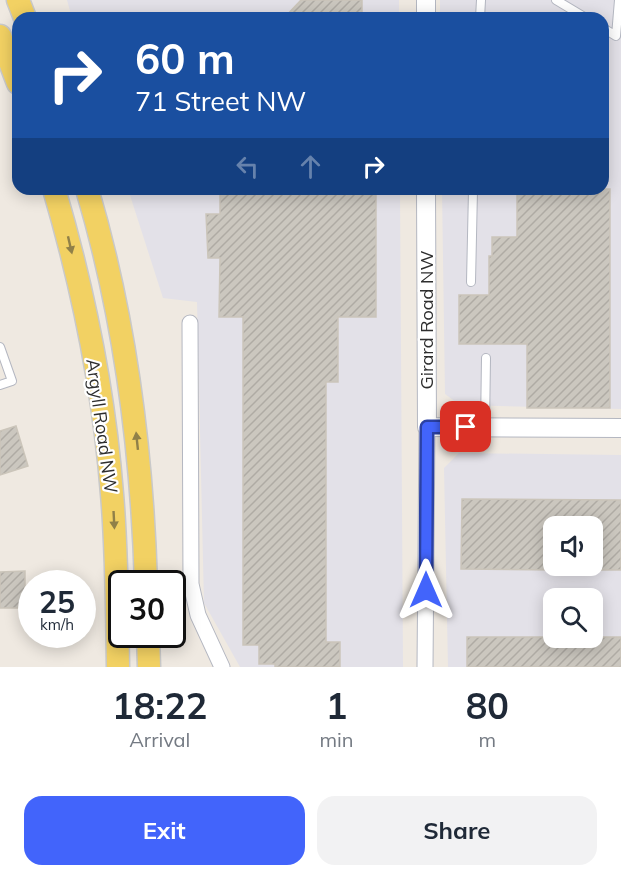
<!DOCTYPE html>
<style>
body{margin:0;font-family:Mulish,sans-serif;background:#f2f2f3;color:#1f2937;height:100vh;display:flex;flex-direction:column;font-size:22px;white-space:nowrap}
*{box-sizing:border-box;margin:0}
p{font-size:20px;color:#747a83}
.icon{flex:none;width:33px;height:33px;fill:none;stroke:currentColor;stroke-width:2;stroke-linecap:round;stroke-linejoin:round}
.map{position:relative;height:667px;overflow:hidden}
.drawer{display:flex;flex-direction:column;background:#fff;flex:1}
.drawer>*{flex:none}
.top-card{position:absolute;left:12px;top:12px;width:597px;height:183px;border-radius:18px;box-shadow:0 3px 15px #0003;background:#1a4fa0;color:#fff;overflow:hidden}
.fabs{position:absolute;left:543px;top:516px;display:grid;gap:12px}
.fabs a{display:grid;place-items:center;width:60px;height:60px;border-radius:12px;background:#fff;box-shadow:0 3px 15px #0003;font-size:30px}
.speed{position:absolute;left:18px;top:570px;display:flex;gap:12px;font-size:30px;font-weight:700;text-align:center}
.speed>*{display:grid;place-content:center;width:78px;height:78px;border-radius:50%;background:#fff;box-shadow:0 3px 15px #0003;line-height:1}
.speed small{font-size:15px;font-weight:400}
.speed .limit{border:3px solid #111;border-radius:9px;background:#fff;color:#111}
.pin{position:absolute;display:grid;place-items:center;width:51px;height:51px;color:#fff;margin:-26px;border-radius:12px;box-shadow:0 3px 9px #0006}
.me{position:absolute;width:66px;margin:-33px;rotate:0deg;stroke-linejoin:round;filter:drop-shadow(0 0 4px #0008)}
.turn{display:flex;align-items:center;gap:21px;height:126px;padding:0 24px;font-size:27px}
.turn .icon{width:78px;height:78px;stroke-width:2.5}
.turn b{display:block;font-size:42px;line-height:51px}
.lanes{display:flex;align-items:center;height:57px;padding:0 24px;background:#0003;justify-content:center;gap:30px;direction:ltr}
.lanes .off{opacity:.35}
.eta{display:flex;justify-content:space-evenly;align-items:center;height:102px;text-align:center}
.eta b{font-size:36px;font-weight:700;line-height:42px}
.action{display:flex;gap:12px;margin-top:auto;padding:12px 24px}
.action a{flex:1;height:69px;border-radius:18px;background:#4264fb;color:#fff;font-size:24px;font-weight:700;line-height:69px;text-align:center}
.action a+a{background:#f2f2f3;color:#1f2937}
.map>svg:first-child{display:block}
</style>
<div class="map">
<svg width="621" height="667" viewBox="0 0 621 667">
<defs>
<pattern id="building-hatch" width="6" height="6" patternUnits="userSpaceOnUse" patternTransform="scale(1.5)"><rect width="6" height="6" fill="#cbc7bf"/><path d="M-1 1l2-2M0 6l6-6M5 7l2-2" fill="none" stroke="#afaba4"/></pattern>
</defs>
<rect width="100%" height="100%" fill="#efe9e1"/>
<!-- industrial -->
<path fill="#e3e1e8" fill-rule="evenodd" d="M 67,0 L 399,0 L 399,18 L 72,18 Z
M 440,0 L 621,0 L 621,409 L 460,405 L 445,394 L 442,189 L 603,189 L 603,18 L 440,18 Z
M 128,189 L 400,189 L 403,667 L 240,667 L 204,603 L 197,302 L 163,298 Z
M 459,453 L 621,455 L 621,667 L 448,667 L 444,468 ZM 554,526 L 592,526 L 592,566 L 554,566 ZM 554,598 L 592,598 L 592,638 L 554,638 Z"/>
<!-- building -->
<path fill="url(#building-hatch)" stroke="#cbc5ba" stroke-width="1.5" d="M 301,0 L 362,0 L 362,18 L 284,18 Z
M 220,189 L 376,189 L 376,317 L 338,317 L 338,382 L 326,382 L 326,642 L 340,642 L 340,667 L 275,667 L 275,664 L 259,664 L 259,645 L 243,645 L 243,317 L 219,317 L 220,258 L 208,258 L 206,214 L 220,214 Z
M 517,189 L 610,189 L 610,408 L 527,408 L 527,344 L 459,344 L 459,295 L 489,295 L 489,256 L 492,256 L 492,237 L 517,237 Z
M 16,426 L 28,466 L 0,475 L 0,431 Z
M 462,499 L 621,500 L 621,570 L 592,570 L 592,526 L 554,526 L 554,570 L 461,569 Z
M 25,571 L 25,608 L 0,608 L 0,572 Z
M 467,637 L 621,637 L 621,667 L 467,667 Z"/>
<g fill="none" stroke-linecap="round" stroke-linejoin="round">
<defs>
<path id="service" d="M 556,0 L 586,18
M 480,18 L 481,0
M 603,28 L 616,36 L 619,0
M 427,190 L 473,189
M 471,282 L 473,190
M 0,347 L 12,381 L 0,385
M 485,427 L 486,358"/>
<path id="minor" d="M 190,323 L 191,584 L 198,615 L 222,667
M 425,667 L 427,427"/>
<path id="tertiary" d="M 426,0 L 426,18
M 426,189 L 427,427 L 621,428"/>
<path id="primary" d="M 18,0 L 25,18
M 0,36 L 18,83
M 54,189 C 83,288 104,391 112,494 C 117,551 117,609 118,667
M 87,189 C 125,317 142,450 146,584
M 148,634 L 149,667"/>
</defs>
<!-- service casing -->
<use href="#service" stroke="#b4b7c1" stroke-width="10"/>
<!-- minor casing -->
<use href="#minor" stroke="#b4b7c1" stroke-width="17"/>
<!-- tertiary casing -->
<use href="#tertiary" stroke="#b4b7c1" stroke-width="20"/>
<!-- primary casing -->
<use href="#primary" stroke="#c9c9c9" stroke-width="25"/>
<!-- service -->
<use href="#service" stroke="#fff" stroke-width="8"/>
<!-- minor -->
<use href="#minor" stroke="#fff" stroke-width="15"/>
<!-- tertiary -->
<use href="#tertiary" stroke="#fff" stroke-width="18"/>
<!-- primary -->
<use href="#primary" stroke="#f2d163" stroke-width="22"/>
</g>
<!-- one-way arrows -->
<defs><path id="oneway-solid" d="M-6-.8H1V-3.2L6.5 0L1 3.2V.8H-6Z" transform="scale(1.5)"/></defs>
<g fill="#908048">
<use href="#oneway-solid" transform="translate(70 245) rotate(77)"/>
<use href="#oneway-solid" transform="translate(137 441) rotate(-96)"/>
<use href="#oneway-solid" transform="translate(114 520) rotate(87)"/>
</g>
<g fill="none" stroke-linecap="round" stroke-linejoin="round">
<defs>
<path id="route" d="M 426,590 L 427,427 L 466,427"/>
</defs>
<!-- route casing -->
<use href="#route" stroke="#2b41a3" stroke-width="15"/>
<!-- route -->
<use href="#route" stroke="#4264fb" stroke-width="10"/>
</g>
<g text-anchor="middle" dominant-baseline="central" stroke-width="4.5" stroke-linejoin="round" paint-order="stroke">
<!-- street labels -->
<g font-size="18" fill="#2e2e2e" stroke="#fff">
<text transform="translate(426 320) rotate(-90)">Girard Road NW</text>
<text transform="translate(102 426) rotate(82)">Argyll Road NW</text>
</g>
</g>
</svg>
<div class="fabs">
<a><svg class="icon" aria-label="sound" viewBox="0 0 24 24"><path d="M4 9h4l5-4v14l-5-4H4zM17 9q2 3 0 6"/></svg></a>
<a><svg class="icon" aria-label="search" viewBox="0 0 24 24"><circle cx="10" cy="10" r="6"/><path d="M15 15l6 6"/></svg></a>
</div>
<div class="speed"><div>25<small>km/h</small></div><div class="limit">30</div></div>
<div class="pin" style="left:466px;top:427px;background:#d93025"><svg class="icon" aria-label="arrive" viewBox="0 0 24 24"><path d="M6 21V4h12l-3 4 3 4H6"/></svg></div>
<svg class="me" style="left:426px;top:590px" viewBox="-20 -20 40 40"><path d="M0-17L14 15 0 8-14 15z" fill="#4264fb" stroke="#fff" stroke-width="4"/></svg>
<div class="top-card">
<div class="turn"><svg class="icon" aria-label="right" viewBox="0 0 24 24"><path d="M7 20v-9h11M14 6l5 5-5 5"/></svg><div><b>60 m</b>71 Street NW</div></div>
<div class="lanes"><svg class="icon off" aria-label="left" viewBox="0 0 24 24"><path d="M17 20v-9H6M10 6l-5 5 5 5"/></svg><svg class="icon off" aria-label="ahead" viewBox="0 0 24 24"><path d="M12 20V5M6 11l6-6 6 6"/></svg><svg class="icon" aria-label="right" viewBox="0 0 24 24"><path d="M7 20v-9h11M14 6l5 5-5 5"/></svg></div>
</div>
</div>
<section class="drawer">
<div class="eta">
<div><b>18:22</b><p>Arrival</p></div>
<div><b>1</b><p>min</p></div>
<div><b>80</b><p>m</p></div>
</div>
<div class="action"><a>Exit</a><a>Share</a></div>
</section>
